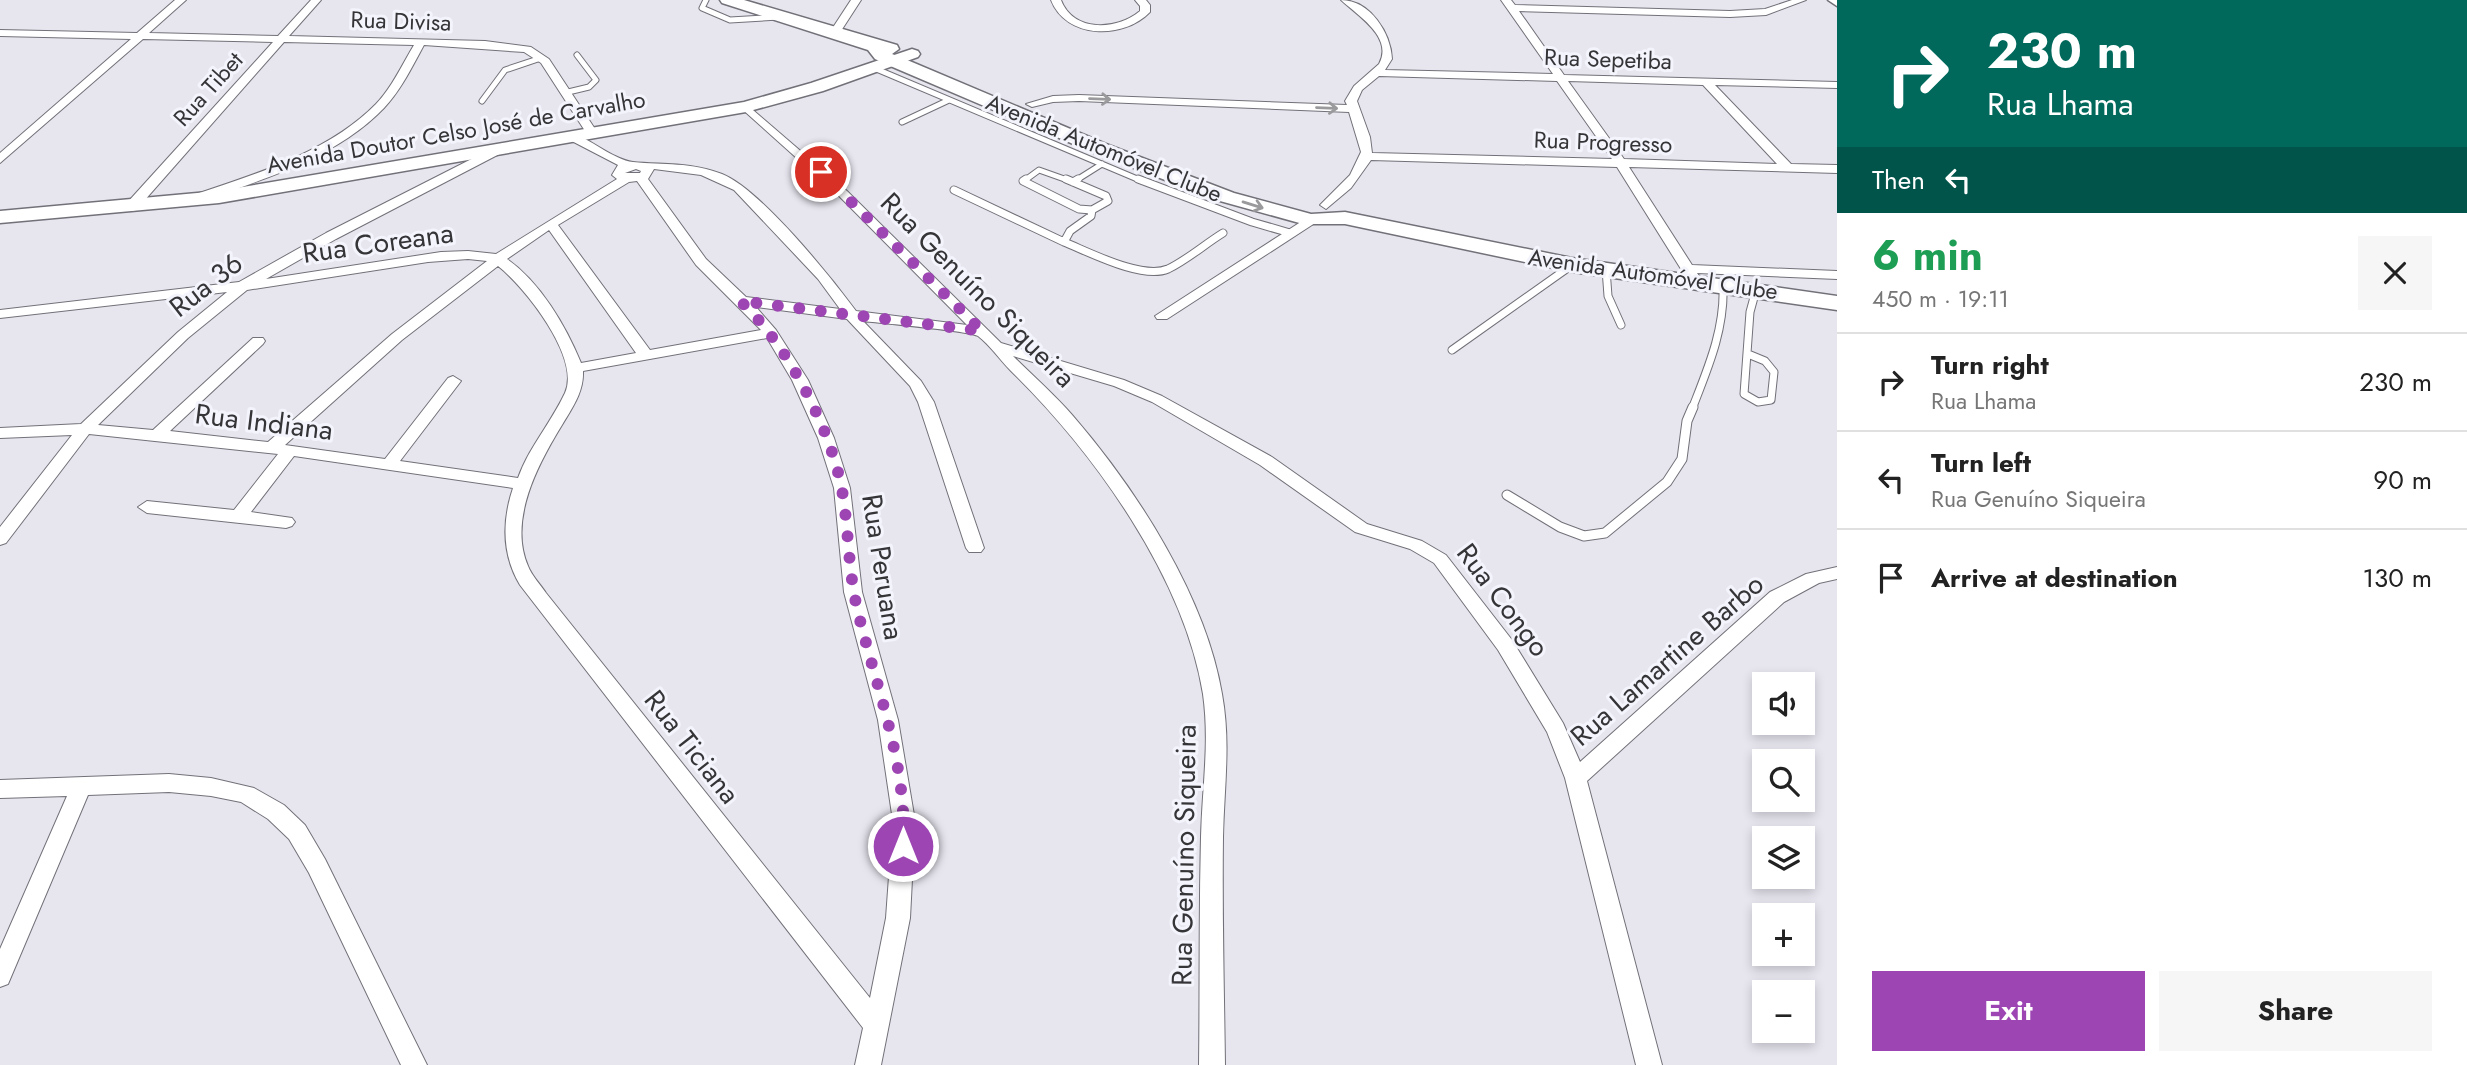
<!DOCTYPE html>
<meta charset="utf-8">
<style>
body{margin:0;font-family:Jost,sans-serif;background:#f6f6f6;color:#222;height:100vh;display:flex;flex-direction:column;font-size:26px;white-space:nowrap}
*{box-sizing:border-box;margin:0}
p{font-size:23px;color:#767676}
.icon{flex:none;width:38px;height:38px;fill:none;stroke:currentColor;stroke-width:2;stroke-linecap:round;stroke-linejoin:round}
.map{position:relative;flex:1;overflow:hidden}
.sheet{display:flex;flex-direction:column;background:#fff;width:630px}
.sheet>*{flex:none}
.banner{background:#00695c;color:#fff;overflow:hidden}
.buttons{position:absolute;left:1752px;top:672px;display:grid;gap:14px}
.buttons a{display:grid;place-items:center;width:63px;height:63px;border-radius:0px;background:#fff;box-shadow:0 4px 10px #0003;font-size:35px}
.pin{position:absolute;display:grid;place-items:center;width:60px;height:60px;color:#fff;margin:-30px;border:4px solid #fff;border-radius:50%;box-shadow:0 2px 7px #0007}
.me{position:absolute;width:77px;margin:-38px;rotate:0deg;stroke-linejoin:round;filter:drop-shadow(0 0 5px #0008)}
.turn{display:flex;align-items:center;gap:24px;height:147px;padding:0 35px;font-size:32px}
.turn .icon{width:91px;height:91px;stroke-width:2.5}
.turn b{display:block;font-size:49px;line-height:60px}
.then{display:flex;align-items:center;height:66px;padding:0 35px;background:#0003;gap:14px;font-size:26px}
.round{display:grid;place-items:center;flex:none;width:74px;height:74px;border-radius:0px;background:#f6f6f6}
.overview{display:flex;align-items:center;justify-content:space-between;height:119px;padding:0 35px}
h1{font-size:42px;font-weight:700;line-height:52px;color:#1e9e55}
.cta{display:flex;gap:14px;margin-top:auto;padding:14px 35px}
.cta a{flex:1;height:80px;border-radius:0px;background:#9d46b3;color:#fff;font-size:28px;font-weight:700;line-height:80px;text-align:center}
.cta a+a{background:#f6f6f6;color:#222}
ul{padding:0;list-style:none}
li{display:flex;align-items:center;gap:21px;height:98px;padding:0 35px;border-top:2px solid #e0e0e0}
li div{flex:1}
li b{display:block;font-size:26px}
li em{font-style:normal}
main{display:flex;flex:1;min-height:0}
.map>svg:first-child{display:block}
</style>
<main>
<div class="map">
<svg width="1837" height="1065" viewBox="0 0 1837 1065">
<rect width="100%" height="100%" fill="#e7e6ef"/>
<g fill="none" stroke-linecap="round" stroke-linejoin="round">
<defs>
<path id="lane-far2" d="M 706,0 L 702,8 L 730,20 L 779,17
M 874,68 L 1142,181
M 564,93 L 589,87 L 596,80 L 577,55
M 482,101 L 505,70 L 541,58
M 902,122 L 949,100
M 1024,181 L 1039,170 L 1070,181
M 1075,181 L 1102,164"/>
<path id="lane-far1" d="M 1026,179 L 1023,181 L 1079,209 L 1092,210 L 1108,201 L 1106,196 L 1066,179
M 1138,179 L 1252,222 L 1290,233
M 1073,182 L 1078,179
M 954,190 L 1064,242
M 1092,210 L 1091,216 L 1070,231 L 1064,242 C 1089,252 1142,280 1168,269 C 1187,260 1205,244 1223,233
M 1606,269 L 1608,296 L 1621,325
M 1452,350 L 1572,265
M 1748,354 L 1765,361 L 1774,372 L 1771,400 L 1758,402 L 1744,394 L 1750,312 L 1756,290
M 1692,409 C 1708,368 1725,329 1723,285"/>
<path id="lane" d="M 1507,495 L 1560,527 L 1584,536 L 1605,533 L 1667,482 L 1682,459 L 1687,421 L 1693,407"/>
<path id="street" d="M 175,0 L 186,0 L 149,33 L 278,36 L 311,0 L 321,0 L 289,36 L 485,41 L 531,47 L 549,59 L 597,132 L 587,134 L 541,63 L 524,52 L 424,45 C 412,67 401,90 384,108 C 336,158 262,180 198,202 L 190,202 L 190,196 C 253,175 328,153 376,104 C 392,87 402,65 414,45 L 284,42 L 136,210 L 131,211 L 125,207 L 126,204 L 273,42 L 143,39 L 0,163 L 0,153 L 131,39 L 0,36 L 0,30 L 137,33 Z
M 851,0 L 861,0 L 839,34 L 831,34 L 830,32 Z
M 1051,0 L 1061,0 C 1073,32 1116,31 1140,11 L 1140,6 L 1135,0 L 1146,0 L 1150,5 L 1150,12 C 1123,40 1066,39 1051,0 Z
M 1341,0 C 1370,0 1391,33 1392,59 L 1385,70 L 1553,74 L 1501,0 L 1511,0 L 1515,5 L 1730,11 L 1765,9 L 1792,0 L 1806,0 L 1766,15 L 1730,17 L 1519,11 L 1564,75 L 1837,82 L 1837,88 L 1715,85 L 1791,164 L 1837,165 L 1837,173 L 1629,167 L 1692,265 L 1837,271 L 1837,279 L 1697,273 L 1703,282 L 1696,286 L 1691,285 L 1617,167 L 1371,160 L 1351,188 L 1326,209 L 1320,205 L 1350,175 L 1361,152 L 1349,112 L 1079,101 L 1053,102 L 1032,107 L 1026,104 L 1053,96 L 1079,95 L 1347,105 L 1345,101 L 1354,86 L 1379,64 C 1394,37 1357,15 1341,0 ZM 1379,76 L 1557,81 L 1612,159 L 1372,153 L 1370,137 L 1357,101 L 1362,90 ZM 1568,81 L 1703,85 L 1777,164 L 1624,159 Z
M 746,104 L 847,191 L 1001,343 L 1124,380 L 1162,396 L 1272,457 L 1367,524 L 1422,541 L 1446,555 L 1512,640 L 1563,723 L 1580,762 L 1770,592 L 1806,574 L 1837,567 L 1837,579 L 1819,583 L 1784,602 L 1587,781 L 1662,1065 L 1636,1065 L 1565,778 L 1547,732 L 1498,650 L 1434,563 L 1410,549 L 1355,532 L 1260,465 L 1152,402 L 1114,386 L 1013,356 C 1033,376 1055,395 1073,416 C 1137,490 1206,597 1222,694 C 1231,743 1224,788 1223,837 C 1222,913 1224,989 1225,1065 L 1199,1065 C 1200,989 1199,913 1201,837 C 1202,789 1210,743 1203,694 C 1184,577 1094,452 1011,371 C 1000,360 990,345 978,336 C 970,331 880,323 863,321 L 921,381 L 934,402 L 984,548 L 981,552 L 969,552 L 966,548 L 918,402 L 910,386 L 847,319 L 756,307 L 776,330 L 808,380 L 834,438 L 850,488 L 862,592 L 898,720 L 915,821 L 910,918 L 881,1065 L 855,1065 L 863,1028 L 520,585 C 502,555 502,521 513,488 L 294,456 L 251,512 L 292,518 L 295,522 L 292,526 L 286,528 L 147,513 L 138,507 L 147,501 L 234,510 L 278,454 L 89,434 L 6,543 L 0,545 L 0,527 L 72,435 L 0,438 L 0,428 L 81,424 L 178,332 L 227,292 L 0,318 L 0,310 L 239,282 L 326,233 L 503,143 L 509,147 L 507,150 L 336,239 L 266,279 L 441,252 L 468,251 L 496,254 L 617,179 L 612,175 L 618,165 L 566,138 L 566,134 L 570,132 C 589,138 614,160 633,162 C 663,165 692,162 722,174 C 760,189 830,276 856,311 L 967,325 L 839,196 L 742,109 L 740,107 ZM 636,169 L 641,171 L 640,173 L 625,173 ZM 654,169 L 701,175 L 734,190 L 818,279 L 840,309 L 746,297 L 706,259 L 648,179 ZM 637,181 L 696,265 L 761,330 L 650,350 L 558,225 L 629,182 ZM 549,230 L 636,353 L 581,363 C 566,326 540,282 507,259 ZM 468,259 L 487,261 L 392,334 L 268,442 L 170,431 L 263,344 L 265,341 L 263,338 L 253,338 L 153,430 L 98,425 L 188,338 L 247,290 L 428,262 ZM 498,266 C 525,287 581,358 565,393 C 551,423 529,447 518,478 L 400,461 L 461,381 L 453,376 L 448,378 L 385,459 L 285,445 L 402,340 ZM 767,338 L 792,380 L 818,438 L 834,488 L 844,592 L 878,720 L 893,821 L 886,918 L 870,998 L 546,593 C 540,584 532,576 528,566 C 508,520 538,464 562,425 C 572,408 584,392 583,371 Z
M 1310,216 L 1316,220 L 1315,223 L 1167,319 L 1157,319 L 1155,316 Z
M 169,774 L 211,778 L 254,788 L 284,805 L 305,825 L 325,859 L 427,1065 L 401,1065 L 309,873 L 289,839 L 268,819 L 241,802 L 211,796 L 169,792 L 88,795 L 8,984 L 0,987 L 0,949 L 67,796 L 0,798 L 0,780 Z"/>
<path id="secondary" d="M 1828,0 L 1837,0 L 1837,6 Z
M 912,49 L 918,51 L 920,54 L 918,57 L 823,91 L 746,112 L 219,203 L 0,223 L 0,211 L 219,191 L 744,102 L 811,83 Z"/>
<path id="primary" d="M 720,0 L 744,0 L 897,45 L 899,49 L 892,54 L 900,57 L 1106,144 L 1234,193 L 1311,214 L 1345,212 L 1572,258 L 1837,296 L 1837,310 L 1572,272 L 1345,224 L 1303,224 L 1220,201 L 1092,152 L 888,65 L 875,59 L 868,50 L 722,3 Z"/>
</defs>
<!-- lane-far2 casing -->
<use href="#lane-far2" stroke="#727179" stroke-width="7"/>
<!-- lane-far1 casing -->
<use href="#lane-far1" stroke="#727179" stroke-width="9"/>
<!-- lane casing -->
<use href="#lane" stroke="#727179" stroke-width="11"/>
<!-- street casing -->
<use href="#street" stroke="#727179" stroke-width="2"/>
<!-- secondary casing -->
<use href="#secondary" stroke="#727179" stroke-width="3"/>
<!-- primary casing -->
<use href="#primary" stroke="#727179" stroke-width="3"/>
<!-- lane-far2 -->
<use href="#lane-far2" stroke="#fff" stroke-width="5"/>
<!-- lane-far1 -->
<use href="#lane-far1" stroke="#fff" stroke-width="7"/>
<!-- lane -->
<use href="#lane" stroke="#fff" stroke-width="9"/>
<!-- street -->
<use href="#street" fill="#fff" fill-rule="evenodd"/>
<!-- secondary -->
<use href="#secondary" fill="#fff" fill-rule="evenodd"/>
<!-- primary -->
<use href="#primary" fill="#fff" fill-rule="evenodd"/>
</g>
<!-- one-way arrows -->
<defs><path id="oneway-shaft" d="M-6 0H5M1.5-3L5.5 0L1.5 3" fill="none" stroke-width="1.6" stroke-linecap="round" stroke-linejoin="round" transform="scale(1.75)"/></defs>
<g stroke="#9a9a9c">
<use href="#oneway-shaft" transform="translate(1100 99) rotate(2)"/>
<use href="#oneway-shaft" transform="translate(1327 108) rotate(2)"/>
<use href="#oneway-shaft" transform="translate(1253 205) rotate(17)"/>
</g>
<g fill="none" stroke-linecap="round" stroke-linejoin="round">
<!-- route -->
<path stroke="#9d46b3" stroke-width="12" stroke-dasharray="0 21.6" d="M 821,172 L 982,331 L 740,301 C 786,342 831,429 842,490 C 849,530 848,572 858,612 C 876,687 908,766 903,846"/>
</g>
<g text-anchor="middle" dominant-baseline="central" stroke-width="6" stroke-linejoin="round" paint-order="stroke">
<!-- far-street labels -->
<g font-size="23" fill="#353538" stroke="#f4f4fd">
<text transform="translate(401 21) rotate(2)">Rua Divisa</text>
<text transform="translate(1608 59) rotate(2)">Rua Sepetiba</text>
<text transform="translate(208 89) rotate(-48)">Rua Tibet</text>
<text transform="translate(456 132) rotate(-10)">Avenida Doutor Celso José de Carvalho</text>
<text transform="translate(1603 142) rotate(2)">Rua Progresso</text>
<text transform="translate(1104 148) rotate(22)">Avenida Automóvel Clube</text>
<text transform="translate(1653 274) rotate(8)">Avenida Automóvel Clube</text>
</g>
<!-- street labels -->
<g font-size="28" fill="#353538" stroke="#f4f4fd">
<text transform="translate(378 243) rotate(-8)">Rua Coreana</text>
<text transform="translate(206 285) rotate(-38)">Rua 36</text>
<text transform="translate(978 290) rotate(45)">Rua Genuíno Siqueira</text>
<text transform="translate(264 422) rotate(7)">Rua Indiana</text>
<text transform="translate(883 567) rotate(81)">Rua Peruana</text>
<text transform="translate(1503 600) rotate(53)">Rua Congo</text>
<text transform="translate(1667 660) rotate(-41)">Rua Lamartine Barbo</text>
<text transform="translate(692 747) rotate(52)">Rua Ticiana</text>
<text transform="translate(1184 855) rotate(-89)">Rua Genuíno Siqueira</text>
</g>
</g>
</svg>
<div class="buttons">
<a><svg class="icon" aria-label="sound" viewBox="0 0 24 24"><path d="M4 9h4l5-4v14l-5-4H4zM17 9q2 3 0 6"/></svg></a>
<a><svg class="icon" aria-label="search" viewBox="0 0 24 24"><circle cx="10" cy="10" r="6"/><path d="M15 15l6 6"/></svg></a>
<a><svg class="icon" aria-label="layers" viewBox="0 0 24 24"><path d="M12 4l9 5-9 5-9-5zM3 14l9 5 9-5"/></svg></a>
<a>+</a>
<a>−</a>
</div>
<div class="pin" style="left:821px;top:172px;background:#d93025"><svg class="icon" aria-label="arrive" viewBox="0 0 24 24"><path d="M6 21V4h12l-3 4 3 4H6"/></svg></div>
<svg class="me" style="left:903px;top:846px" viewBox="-20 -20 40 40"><circle r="17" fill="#9d46b3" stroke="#fff" stroke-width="3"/><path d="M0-11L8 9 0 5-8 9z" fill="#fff"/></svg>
</div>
<section class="sheet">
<div class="banner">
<div class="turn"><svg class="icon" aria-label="right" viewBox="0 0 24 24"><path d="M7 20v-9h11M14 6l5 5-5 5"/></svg><div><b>230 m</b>Rua Lhama</div></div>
<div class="then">Then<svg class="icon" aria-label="left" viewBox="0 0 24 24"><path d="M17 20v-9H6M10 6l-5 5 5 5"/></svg></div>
</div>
<div class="overview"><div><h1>6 min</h1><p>450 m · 19:11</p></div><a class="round"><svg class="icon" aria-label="close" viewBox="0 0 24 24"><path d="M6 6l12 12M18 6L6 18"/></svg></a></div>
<ul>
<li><svg class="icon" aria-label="right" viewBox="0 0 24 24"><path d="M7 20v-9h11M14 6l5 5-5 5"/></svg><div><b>Turn right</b><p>Rua Lhama</p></div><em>230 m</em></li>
<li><svg class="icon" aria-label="left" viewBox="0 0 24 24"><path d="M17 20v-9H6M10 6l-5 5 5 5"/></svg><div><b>Turn left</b><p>Rua Genuíno Siqueira</p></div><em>90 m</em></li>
<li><svg class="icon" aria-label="arrive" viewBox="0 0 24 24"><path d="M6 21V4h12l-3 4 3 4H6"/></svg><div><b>Arrive at destination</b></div><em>130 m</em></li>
</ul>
<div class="cta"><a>Exit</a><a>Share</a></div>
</section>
</main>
